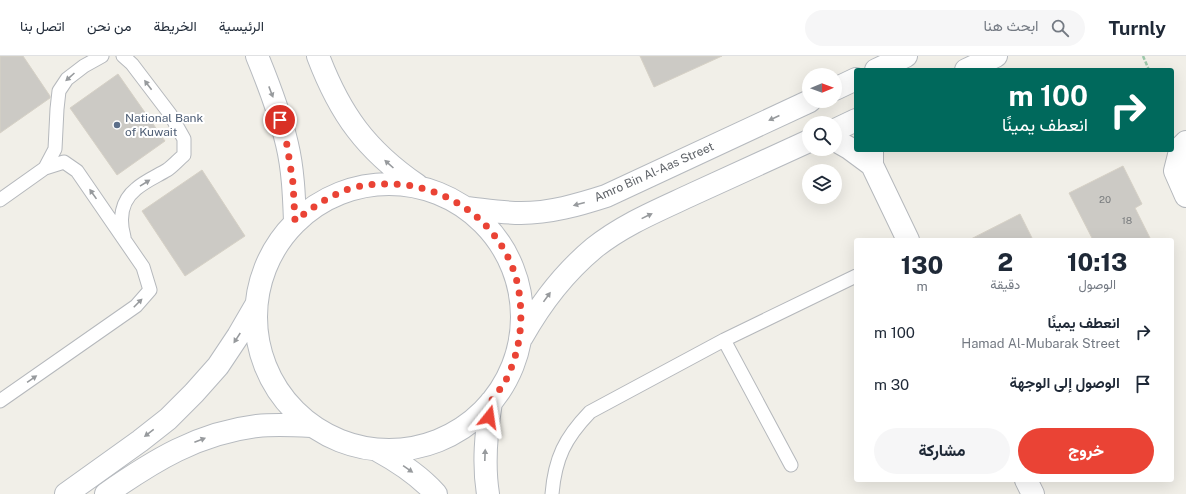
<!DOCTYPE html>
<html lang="ar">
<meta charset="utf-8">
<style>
body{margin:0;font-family:"Public Sans",Vazirmatn,sans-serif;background:#f6f6f7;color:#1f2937;direction:rtl;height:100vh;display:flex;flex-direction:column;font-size:15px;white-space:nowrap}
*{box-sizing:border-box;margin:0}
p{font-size:13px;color:#747a83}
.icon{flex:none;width:22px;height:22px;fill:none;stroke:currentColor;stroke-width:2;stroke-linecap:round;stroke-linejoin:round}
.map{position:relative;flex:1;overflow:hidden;direction:ltr}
.drawer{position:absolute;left:854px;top:182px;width:320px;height:244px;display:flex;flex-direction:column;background:#fff;border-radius:4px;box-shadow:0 4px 16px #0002;direction:rtl}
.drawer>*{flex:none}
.banner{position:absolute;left:854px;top:12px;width:320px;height:84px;border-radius:4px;box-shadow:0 4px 16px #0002;direction:rtl;background:#00695c;color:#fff;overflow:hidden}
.needle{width:26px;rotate:89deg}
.tools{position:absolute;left:802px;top:12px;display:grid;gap:8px}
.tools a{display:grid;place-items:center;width:40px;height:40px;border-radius:50%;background:#fff;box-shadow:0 4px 16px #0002;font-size:20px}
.pin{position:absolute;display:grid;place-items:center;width:34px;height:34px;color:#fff;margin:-17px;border:2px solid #fff;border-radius:50%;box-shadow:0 1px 4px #0007}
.me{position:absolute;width:44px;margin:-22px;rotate:15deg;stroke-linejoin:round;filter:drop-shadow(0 0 3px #0008)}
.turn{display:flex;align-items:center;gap:14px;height:84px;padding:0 20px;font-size:18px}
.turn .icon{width:52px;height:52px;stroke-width:2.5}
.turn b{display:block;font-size:28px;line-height:34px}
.eta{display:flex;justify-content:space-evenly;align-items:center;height:68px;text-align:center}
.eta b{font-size:24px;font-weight:800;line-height:28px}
.primary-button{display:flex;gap:8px;margin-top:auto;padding:8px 20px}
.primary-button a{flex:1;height:46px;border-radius:24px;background:#ea4335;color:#fff;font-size:16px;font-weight:800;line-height:46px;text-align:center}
.primary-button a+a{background:#f6f6f7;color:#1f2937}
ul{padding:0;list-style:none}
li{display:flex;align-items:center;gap:12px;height:52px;padding:0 20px}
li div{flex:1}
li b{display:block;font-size:15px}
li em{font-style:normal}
header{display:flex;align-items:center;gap:24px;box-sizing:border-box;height:56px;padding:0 20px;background:#fff;border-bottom:1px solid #e0e1e3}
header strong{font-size:19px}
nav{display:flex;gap:22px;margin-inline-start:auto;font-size:14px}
.search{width:280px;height:36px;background:#f6f6f7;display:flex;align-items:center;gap:10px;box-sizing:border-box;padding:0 14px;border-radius:22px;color:#747a83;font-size:15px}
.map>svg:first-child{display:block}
</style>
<header>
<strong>Turnly</strong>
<div class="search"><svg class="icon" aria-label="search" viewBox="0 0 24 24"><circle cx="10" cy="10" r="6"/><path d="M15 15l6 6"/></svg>ابحث هنا</div>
<nav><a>الرئيسية</a><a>الخريطة</a><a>من نحن</a><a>اتصل بنا</a></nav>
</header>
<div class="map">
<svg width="1186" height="438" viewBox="0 0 1186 438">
<rect width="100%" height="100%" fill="#f1efe8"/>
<!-- building -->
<path fill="#cccac5" stroke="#d6d1c6" d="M 0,0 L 23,0 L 50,40 L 50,42 L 0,77 Z
M 640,0 L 722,0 L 654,31 Z
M 118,18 L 165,85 L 117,119 L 70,52 Z
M 1123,110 L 1142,148 L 1135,152 L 1151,184 L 1093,184 L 1069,137 Z
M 202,114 L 245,180 L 185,220 L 142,155 Z
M 1020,158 L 1033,184 L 969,184 Z"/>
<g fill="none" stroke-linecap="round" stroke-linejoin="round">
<defs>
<path id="service" d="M 123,0 L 132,8 L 170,58 L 184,83 L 184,99 C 178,104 173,110 167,114 C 157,120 145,125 136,133 C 121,145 119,163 124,181
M 45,112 L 55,93 L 57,53 L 59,35 L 67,23 L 84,10 L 102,0
M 0,144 L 45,112 L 64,106 L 77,115 L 143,211 L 150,234 L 136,250 L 0,345
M 724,284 L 791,409
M 552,438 C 555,402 565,382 590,356 L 724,284 L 856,220"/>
<path id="minor" d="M 835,84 L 849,92 L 872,109
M 1186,86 L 1181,91 L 1175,115 L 1186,140
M 872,94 L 872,109 L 908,184
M 1026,424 L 1033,438"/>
<path id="secondary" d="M 257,0 C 269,29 280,58 287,88 C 293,113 294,139 295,165
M 318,0 C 340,58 366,94 417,129
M 876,14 L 906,0
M 966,14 L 996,0
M 835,33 L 856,23
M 835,74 L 856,64
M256 261a133 133 0 1 1 266 0a133 133 0 1 1-266 0Z
M 466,152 C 485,154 503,157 521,157 C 550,157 578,149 606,140 L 810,45
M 522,281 C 541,247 564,217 594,192 C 624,168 659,154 693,138 C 731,121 770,103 809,85
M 377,394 C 399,406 419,419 436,438
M 66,438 L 140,385 L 168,363 L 194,337 L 218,310 L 238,280 L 256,249
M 106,438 C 153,405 198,377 257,370 C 275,368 293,369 312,370
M 488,438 C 483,407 486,377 491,346"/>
</defs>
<!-- service casing -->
<use href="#service" stroke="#b5b8bc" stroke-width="15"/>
<!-- minor casing -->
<use href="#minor" stroke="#b5b8bc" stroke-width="24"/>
<!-- secondary casing -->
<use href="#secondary" stroke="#b6babf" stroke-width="24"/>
<!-- path -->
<path stroke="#9cc7a9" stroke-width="2.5" stroke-dasharray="4 2" stroke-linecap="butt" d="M 1143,0 L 1149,14"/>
<!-- service -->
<use href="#service" stroke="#fff" stroke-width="13"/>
<!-- minor -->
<use href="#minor" stroke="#fff" stroke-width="22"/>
<!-- secondary -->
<use href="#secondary" stroke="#fff" stroke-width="22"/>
</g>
<!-- one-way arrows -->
<defs><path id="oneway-solid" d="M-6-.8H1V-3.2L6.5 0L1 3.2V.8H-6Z"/></defs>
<g fill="#979a9d">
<use href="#oneway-solid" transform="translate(70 21) rotate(138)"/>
<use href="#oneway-solid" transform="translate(148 29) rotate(-127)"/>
<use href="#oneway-solid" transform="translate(271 36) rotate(69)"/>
<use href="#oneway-solid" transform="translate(774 62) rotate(155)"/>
<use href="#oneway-solid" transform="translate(389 108) rotate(-138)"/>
<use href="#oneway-solid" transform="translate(145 127) rotate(-32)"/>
<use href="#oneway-solid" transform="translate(93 138) rotate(-125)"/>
<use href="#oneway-solid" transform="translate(579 148) rotate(165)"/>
<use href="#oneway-solid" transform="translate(647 160) rotate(-26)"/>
<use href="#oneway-solid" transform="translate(547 241) rotate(-54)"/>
<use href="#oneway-solid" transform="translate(138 247) rotate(-45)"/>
<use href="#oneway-solid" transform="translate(237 282) rotate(123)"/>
<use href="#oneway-solid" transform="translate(32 323) rotate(-35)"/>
<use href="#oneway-solid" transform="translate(149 377) rotate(142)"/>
<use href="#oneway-solid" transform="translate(200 384) rotate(-21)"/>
<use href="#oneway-solid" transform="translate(485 399) rotate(-88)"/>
<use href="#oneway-solid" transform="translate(408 413) rotate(35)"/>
</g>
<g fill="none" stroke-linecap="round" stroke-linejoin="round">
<!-- route -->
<path stroke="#ea4335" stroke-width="7" stroke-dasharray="0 12.6" d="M 280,64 L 287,89 L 293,127 L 295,165 C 313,151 330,139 352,132 C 363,129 374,128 385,128 C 452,126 514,176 520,244 C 523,273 518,300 505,326 C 501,333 494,339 491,346 C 489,350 489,356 489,361"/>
</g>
<!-- markers -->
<circle fill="#5c6f8a" stroke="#fff" stroke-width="1.5" cx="117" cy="69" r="4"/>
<g text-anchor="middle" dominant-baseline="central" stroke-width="4" stroke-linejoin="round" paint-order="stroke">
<!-- number labels -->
<g font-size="10" fill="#7a7d7f">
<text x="1105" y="143">20</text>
<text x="1127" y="164">18</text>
</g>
<!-- service labels -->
<g font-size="12" fill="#4e5e75" stroke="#fff" text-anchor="start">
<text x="125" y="62">National Bank<tspan x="125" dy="14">of Kuwait</tspan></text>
</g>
<!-- street labels -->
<g font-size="12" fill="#5f6368" stroke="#fff">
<text transform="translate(654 116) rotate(-24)">Amro Bin Al-Aas Street</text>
</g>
</g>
</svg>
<div class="tools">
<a><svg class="needle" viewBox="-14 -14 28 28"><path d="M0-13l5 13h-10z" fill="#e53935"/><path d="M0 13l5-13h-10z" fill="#747a83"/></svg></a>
<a><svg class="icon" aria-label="search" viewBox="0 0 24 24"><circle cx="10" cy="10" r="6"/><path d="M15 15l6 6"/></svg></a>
<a><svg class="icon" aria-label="layers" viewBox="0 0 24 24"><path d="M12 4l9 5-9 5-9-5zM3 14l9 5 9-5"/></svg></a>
</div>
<div class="pin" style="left:280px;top:64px;background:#d93025"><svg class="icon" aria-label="arrive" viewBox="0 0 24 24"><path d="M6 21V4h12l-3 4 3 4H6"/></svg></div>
<svg class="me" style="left:489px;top:361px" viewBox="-20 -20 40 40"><path d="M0-17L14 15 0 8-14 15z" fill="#ea4335" stroke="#fff" stroke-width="4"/></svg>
<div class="banner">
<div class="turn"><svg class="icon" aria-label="right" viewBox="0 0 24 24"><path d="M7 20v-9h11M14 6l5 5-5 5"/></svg><div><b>100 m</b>انعطف يمينًا</div></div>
</div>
<section class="drawer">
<div class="eta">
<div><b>10:13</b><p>الوصول</p></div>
<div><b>2</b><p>دقيقة</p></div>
<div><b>130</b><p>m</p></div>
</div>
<ul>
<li><svg class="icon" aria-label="right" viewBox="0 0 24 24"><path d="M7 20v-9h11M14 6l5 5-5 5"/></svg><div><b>انعطف يمينًا</b><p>Hamad Al-Mubarak Street</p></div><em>100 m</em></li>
<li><svg class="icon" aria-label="arrive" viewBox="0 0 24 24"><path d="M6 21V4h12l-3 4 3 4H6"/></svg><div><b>الوصول إلى الوجهة</b></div><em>30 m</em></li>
</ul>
<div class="primary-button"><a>خروج</a><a>مشاركة</a></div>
</section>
</div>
